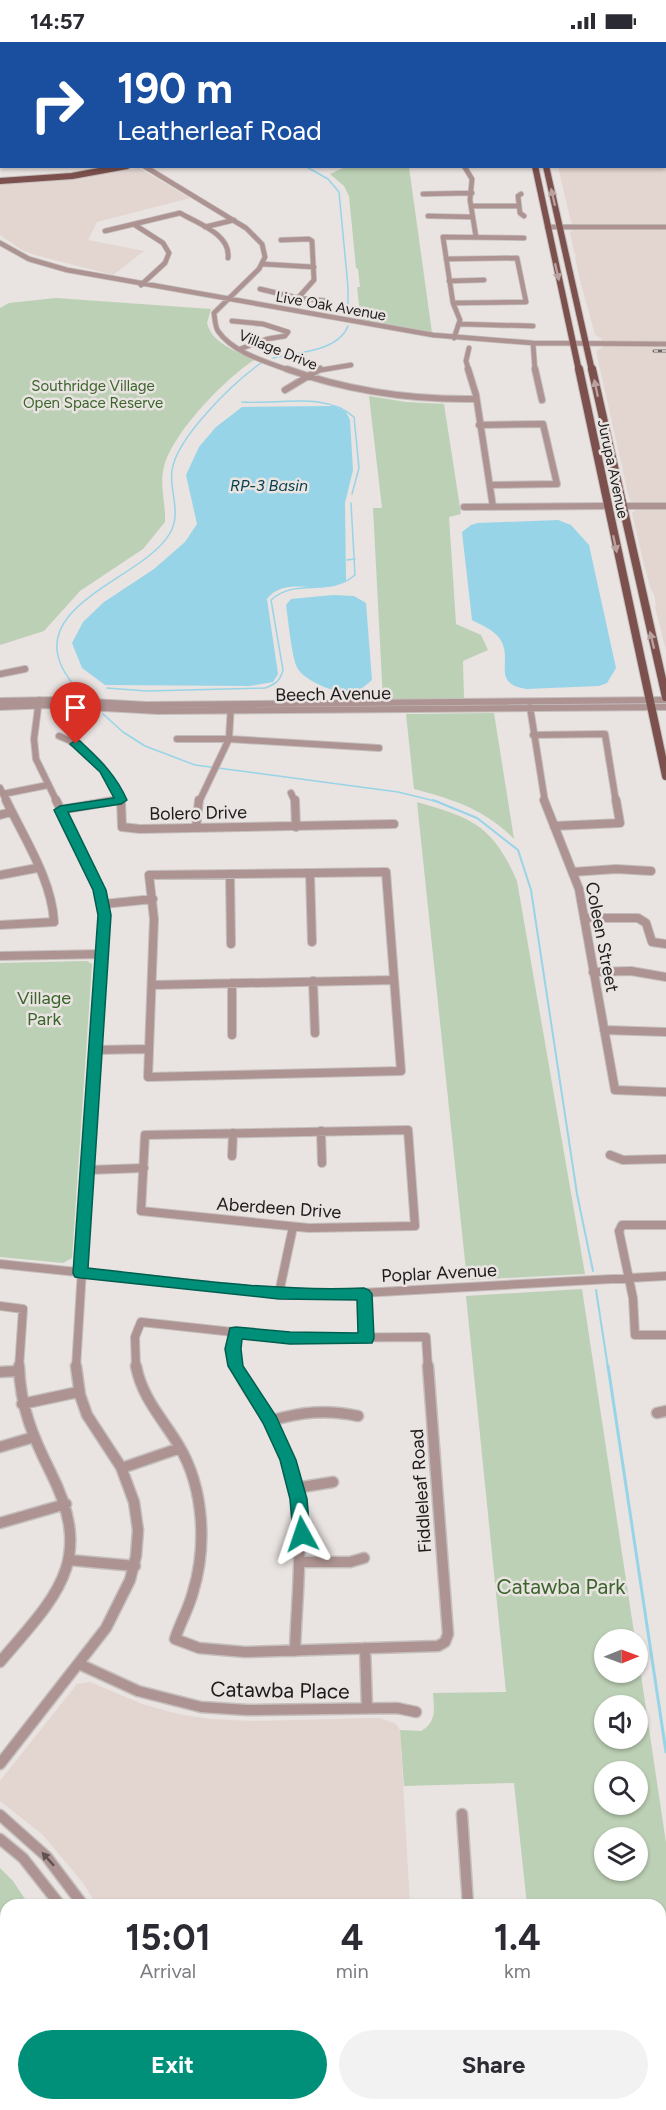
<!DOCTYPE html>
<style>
body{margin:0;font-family:Figtree,sans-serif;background:#f2f2f3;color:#2b2b33;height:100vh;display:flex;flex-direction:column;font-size:22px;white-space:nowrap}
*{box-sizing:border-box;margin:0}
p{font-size:20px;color:#7c7c81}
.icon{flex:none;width:33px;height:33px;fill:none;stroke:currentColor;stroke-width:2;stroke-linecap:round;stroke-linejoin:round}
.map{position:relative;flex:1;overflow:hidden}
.sheet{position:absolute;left:0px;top:1857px;width:666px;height:212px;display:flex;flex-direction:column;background:#fff;border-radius:18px 18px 0 0;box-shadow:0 2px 4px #0004}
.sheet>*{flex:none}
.hud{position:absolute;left:0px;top:0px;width:666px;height:126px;box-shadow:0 2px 4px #0004;background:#1a4fa0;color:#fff;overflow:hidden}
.needle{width:39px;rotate:89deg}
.controls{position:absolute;left:594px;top:1587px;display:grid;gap:12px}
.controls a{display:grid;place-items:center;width:54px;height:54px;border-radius:50%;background:#fff;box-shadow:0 2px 4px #0004;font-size:30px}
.pin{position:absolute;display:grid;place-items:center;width:51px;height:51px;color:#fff;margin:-62px -26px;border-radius:50% 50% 50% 0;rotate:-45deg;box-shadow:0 0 6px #0007}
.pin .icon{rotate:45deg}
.me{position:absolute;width:66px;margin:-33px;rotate:355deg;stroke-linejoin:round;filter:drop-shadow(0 0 4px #0008)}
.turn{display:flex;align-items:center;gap:21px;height:126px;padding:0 18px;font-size:27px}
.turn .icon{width:78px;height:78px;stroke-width:2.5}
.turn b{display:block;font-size:42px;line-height:51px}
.eta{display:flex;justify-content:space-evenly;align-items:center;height:102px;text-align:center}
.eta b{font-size:36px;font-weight:700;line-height:42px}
.action{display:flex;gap:12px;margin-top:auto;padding:12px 18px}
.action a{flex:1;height:69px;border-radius:36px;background:#00907a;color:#fff;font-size:24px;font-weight:700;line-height:69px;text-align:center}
.action a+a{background:#f2f2f3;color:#2b2b33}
.status{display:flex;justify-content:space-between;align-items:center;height:42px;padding:0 30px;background:#fff;direction:ltr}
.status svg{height:16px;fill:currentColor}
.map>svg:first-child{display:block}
</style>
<div class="status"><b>14:57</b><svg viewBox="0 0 49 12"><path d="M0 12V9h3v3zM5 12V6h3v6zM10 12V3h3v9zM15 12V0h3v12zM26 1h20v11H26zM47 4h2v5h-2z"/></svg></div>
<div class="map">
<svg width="666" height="2068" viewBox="0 0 666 2068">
<rect width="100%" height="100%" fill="#e9e3e1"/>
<!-- built -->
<path fill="#e3d5d0" d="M 664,83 L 666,83 L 666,608 L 655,565 L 656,563 L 654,552 L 651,548 L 644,523 L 632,471 L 635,469 L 629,456 L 596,309 L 603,305 L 601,296 L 595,293 L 580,238 L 575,215 L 577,214 L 574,210 L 570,190 L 573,188 L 558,125 L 664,124 Z
M 139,126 L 190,156 L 97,180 L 88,198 L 144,209 L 113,233 L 35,213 L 22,208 L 0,193 L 0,142 L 69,137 Z
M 90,1640 L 142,1662 L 178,1672 L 210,1677 L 252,1679 L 380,1676 L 396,1682 L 400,1688 L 410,1863 L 97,1863 L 83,1841 L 43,1793 L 0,1759 L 0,1739 L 77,1642 Z"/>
<!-- green -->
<path fill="#bcd0b5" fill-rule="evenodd" d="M 345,125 L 409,125 L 432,291 L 361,280 L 357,245 L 360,245 L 358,227 L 356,226 L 349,154 L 344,144 L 330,132 Z
M 56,256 L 211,267 L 207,281 C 212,302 237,309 254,318 C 226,336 172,391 164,425 C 159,443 166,461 165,480 L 143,507 L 80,549 L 44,589 L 0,603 L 0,266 L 9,261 Z
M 369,354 L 406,360 L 444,362 L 461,472 L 449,475 L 456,582 L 481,593 L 488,608 L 463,619 L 464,657 L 383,658 L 373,466 L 382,466 Z
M 494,671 L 514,797 C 486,768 453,757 414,747 L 406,672 Z
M 417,760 C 473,776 493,784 517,839 L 585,1232 L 467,1238 Z
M 87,919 L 92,922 L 72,1216 L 63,1221 L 0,1215 L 0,921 Z
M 582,1247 L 635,1597 L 604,1598 L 604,1630 L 638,1630 L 638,1613 L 666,1801 L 666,2068 L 548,2068 L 547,2063 L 660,2062 L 660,1863 L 527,1863 L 514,1741 L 404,1744 L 400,1688 L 421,1689 C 437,1680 434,1667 433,1651 L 506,1650 L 466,1254 ZM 604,1664 L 638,1664 L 638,1696 L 604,1696 ZM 604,1730 L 638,1730 L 638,1762 L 604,1762 ZM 604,1796 L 638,1796 L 638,1828 L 604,1828 Z
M 0,1826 L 13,1839 L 29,1863 L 6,1863 L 6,2062 L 99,2063 L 99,2068 L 0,2068 Z"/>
<!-- water -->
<path fill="#97d4e8" d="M 334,364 L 346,370 L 350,378 L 353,428 L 345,461 L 346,539 C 342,540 337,543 332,544 C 311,549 283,536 267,557 L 278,632 L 273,640 L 250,644 L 105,643 L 82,626 L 72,601 L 83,580 L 104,560 L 154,527 L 185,500 L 197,482 L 186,433 L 199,405 L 216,385 L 242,365 Z
M 558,478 L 571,483 L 589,503 L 616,626 L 607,641 L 599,644 L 526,647 C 490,641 514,618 500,597 C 494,588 481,583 472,578 L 462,490 L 471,483 L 478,481 Z
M 333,553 L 354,554 L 366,561 L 372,638 C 367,642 362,647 356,649 C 342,655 306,640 298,627 C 292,619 288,576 286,563 L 291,557 Z"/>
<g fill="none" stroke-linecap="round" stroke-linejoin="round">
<!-- stream-far2 -->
<path stroke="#97d4e8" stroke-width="1.5" d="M 305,124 L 328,137 L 339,150 L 348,245 L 348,276
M 273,316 C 297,310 338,310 348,284
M 242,360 C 278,363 325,349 354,375 L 359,426 L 352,452
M 347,518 L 355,517
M 107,646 L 146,649 L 265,646 C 276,642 280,639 283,628 L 271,558 C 296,535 328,556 355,533 L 351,461
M 83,655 C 76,646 67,636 62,625 C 31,561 146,535 170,491 C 182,471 169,449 172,428 C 177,395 234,340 261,321
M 103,672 L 123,690 L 145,704 L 195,723 L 398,750 L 439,760"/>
<!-- stream-far1 -->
<path stroke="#97d4e8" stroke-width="2" d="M 433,758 L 477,776 L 518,808 L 531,848 L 577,1152 L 593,1229
M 596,1248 L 608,1326"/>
<!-- stream -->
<path stroke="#97d4e8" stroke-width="3" d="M 608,1324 L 666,1710"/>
<defs>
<path id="minor-far3" d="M 30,0 L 39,0
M 0,99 L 2,91
M 144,124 L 246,186 L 262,202 L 265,215 L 259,227 L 214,271 C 215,277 215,285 218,289 C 233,311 267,320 291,329
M 464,124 L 472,137 L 470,158 L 476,195
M 423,152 L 472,151
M 521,152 L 518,154 L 520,171 L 524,174
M 471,164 L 519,164
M 428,174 L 472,175
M 135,183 L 163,201 L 169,211 L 165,221 L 141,243
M 205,185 L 234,178
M 547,185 L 666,185
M 105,189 L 180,171 C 197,181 231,192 228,216
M 281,198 L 309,197 L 312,199 L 314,238 L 298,256
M 0,201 L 29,217 L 67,228 L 433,293 L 533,301 L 666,302
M 446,217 L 517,216 L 526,260 L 453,261
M 262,222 L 314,225
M 449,239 L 484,238
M 260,247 L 298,256 L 327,259
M 232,279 L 263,282 L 288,290 L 285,294 L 267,297 L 240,307
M 459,282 L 533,284
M 454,296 L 460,278 L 453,261 L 443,195 L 524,196
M 533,301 L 535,329
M 315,329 L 351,323
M 469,329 L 466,319 L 469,306"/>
<path id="minor-far2" d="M 287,327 C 348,349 411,358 476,357
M 468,327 L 476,353 L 493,465
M 535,327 L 542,358
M 285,348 L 320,327
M 479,383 L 543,382 L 557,442 L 490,443
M 622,464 L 666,464
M 464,465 L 607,464
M 0,632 L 25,627
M 39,658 L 34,697 L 36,717 L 57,760
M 0,659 L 56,658 L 147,663 L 666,658
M 0,665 L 51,663 L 158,669 L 666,665
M 530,665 L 545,760
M 533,693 L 605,692 L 616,760
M 59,694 C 89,705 111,730 122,760
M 177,697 L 229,697 L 379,706
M 0,746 L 7,760
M 291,751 L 295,760
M 3,752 L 48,743
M 109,760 L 121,758
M 199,760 L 229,697 L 231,663"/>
<path id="minor-far1" d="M 56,758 L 96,841 L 104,868 L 76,1326
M 121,758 L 122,785 L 140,787 L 394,782
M 295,758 L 296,785
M 544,758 L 579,847 L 615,1048 L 666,1050
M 60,768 L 118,758
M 0,773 L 11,770
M 554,784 L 620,781 L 616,758
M 196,786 L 199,758
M 386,830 L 401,1029 L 148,1035 L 154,877 L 149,833 Z
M 573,830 L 616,827 L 651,829
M 310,831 L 312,900
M 230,832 L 231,902
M 0,833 L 37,826
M 104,862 L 153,857
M 584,876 L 638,876 L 646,881 L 652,900 L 666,902
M 0,883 L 54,880 C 52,838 24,796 6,758
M 0,914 L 103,912
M 593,930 L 631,929 L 666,935
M 313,939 L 315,991
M 232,941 L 232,993
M 152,943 L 394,938
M 604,988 L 666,990
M 96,1008 L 148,1007
M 408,1088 L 415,1184 L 309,1186 L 141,1169 L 145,1093 Z
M 321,1089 L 322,1121
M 610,1113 L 623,1118 L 666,1117
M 232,1114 L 233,1091
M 88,1128 L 144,1126
M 666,1183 L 622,1183 L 619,1189 L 633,1256 L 635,1293 L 666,1293
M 0,1222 L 279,1251 L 326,1253 L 666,1234
M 279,1251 L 293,1185
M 364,1252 L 366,1297
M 0,1264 L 23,1267 L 19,1326
M 235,1290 L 233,1311 L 236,1326
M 136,1326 L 135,1295 L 141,1280 L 289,1296 L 426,1295 L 428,1326"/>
<path id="minor" d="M 136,1324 C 142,1356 163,1377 179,1404 C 204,1446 207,1504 193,1550 C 189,1566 180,1581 175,1597 L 199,1606 L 245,1610 L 438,1604 L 445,1600 L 448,1592 L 428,1324
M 236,1324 C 247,1351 269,1372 280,1400 C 310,1467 297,1538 295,1609
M 0,1330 L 18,1329
M 22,1362 L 78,1350
M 657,1371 L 666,1369
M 270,1379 C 300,1370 327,1367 358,1374
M 0,1405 L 34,1395
M 122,1426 L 180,1406
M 296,1446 L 333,1440
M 0,1481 L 66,1462
M 69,1518 L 135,1524
M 301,1520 L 350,1520 L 364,1516
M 365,1606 L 367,1666
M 0,1620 C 57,1553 96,1519 50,1429 C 33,1395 20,1364 19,1324
M 79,1622 L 138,1649 L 201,1665 L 247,1668 L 397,1666 L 416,1670
M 0,1722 L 106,1586 L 130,1538 L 136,1514 L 138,1488 L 134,1460 L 121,1425 L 87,1373 L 80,1353 L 76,1324
M 462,1772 L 468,1863
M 0,1773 L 46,1814 L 83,1863
M 0,1797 L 23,1816 L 60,1863
M 114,2062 L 114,2068
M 133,2062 L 133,2068
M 217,2062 L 217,2068
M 341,2062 L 342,2068
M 483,2062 L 483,2068"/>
<path id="major-far1" d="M 535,124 L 579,329
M 546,124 L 592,329
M 0,139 L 72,134 L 127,124"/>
<path id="major" d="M 579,327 L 666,734
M 592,327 L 666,655"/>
</defs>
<!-- minor-far3 casing -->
<use href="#minor-far3" stroke="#c4bfbd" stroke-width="6"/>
<!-- minor-far2 casing -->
<use href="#minor-far2" stroke="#c4bfbd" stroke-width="8"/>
<!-- minor-far1 casing -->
<use href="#minor-far1" stroke="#c4bfbd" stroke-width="10"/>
<!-- minor casing -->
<use href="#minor" stroke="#c4bfbd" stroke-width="13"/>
<!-- major-far1 casing -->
<use href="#major-far1" stroke="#c4bfbd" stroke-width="8"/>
<!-- major casing -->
<use href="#major" stroke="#c4bfbd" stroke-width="10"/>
<!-- minor-far3 -->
<use href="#minor-far3" stroke="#ad9391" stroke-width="4.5"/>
<!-- minor-far2 -->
<use href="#minor-far2" stroke="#ad9391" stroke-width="6"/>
<!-- minor-far1 -->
<use href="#minor-far1" stroke="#ad9391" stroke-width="8"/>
<!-- minor -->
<use href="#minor" stroke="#ad9391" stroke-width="10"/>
<!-- major-far1 -->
<use href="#major-far1" stroke="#7b504d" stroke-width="6"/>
<!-- major -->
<use href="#major" stroke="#7b504d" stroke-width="8"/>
<defs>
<path id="rail" d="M 654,309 L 666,309"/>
</defs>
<!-- rail casing -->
<use href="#rail" stroke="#696665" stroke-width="3"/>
<!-- rail -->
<use href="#rail" stroke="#e9e3e1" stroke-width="1.5" stroke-dasharray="4" stroke-linecap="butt"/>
</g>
<!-- one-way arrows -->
<defs><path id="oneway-solid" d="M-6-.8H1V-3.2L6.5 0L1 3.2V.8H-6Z" transform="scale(1.5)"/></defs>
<g fill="#b8a19e">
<use href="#oneway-solid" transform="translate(553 155) rotate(-103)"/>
<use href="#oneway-solid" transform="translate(557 230) rotate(77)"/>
<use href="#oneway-solid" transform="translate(596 346) rotate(-102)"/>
<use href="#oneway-solid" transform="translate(615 502) rotate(78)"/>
<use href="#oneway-solid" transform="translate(652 598) rotate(-104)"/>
</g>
<use fill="#5e5150" href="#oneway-solid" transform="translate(48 1817) rotate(-132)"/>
<!-- route -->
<path fill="#00907a" stroke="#005e4f" stroke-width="1.5" d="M 76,698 L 80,699 C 100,718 116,733 127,758 L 121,762 L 68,770 L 106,848 L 111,873 L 88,1226 C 180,1236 272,1250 364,1246 L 369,1248 L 372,1252 L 374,1296 L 372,1301 L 290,1302 L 242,1297 L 241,1307 L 243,1324 L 276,1374 L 296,1418 L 307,1457 L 310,1492 L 308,1497 L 302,1499 L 296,1497 L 293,1492 L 290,1457 L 280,1418 L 263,1381 L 228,1324 L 225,1307 L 230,1286 L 236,1285 L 290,1290 L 358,1291 L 357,1258 L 279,1257 L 81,1236 L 75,1235 L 73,1231 L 98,873 L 93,848 L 54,768 L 60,764 L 114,756 L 100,730 L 70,702 Z"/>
<g text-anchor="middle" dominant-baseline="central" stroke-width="5" stroke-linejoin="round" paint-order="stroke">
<!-- far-street labels -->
<g font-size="15" fill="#1d1b1b" stroke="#e9e3e1">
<text transform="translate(331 264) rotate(10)">Live Oak Avenue</text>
<text transform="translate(278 308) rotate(22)">Village Drive</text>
<text transform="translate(613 427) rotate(78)">Jurupa Avenue</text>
</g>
<!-- far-park labels -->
<g font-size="15" fill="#3a642a" stroke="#e9e3e1">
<text x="93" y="344">Southridge Village<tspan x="93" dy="17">Open Space Reserve</tspan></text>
</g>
<!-- far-water labels -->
<g font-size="16" font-style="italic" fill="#07404e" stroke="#e9e3e1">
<text x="269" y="443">RP-3 Basin</text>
</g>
<!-- street labels -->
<g font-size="18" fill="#1d1b1b" stroke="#e9e3e1">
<text transform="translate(333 652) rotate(-1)">Beech Avenue</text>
<text transform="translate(198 771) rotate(-1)">Bolero Drive</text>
<text transform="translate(602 895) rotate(79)">Coleen Street</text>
<text transform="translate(279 1166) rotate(4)">Aberdeen Drive</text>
<text transform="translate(439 1231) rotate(-3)">Poplar Avenue</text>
<text transform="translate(421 1449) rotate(-94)">Fiddleleaf Road</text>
</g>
<!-- park labels -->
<g font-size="18" fill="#3a642a" stroke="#e9e3e1">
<text x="44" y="956">Village<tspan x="44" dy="21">Park</tspan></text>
</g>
<!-- near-park labels -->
<g font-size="21" fill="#3a642a" stroke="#e9e3e1">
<text x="561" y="1544">Catawba Park</text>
</g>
<!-- near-street labels -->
<g font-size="21" fill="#1d1b1b" stroke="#e9e3e1">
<text transform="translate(280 1648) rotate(1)">Catawba Place</text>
</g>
</g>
</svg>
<div class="controls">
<a><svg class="needle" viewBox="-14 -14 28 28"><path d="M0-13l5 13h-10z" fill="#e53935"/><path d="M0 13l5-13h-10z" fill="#7c7c81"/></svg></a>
<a><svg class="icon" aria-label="sound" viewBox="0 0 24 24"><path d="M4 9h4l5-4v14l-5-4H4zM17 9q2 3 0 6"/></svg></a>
<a><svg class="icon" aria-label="search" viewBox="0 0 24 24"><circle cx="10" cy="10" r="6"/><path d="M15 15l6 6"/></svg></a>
<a><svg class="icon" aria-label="layers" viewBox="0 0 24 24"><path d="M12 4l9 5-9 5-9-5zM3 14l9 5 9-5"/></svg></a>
</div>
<div class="pin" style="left:76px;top:702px;background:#d93025"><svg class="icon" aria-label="arrive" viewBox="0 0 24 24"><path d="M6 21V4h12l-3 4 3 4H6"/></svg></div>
<svg class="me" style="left:302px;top:1492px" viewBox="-20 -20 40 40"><path d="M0-17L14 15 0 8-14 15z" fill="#00907a" stroke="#fff" stroke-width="4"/></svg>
<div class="hud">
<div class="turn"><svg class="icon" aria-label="right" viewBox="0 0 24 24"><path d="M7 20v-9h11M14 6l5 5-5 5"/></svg><div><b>190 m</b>Leatherleaf Road</div></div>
</div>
<section class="sheet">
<div class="eta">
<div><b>15:01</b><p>Arrival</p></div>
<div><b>4</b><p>min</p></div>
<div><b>1.4</b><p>km</p></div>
</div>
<div class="action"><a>Exit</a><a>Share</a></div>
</section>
</div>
